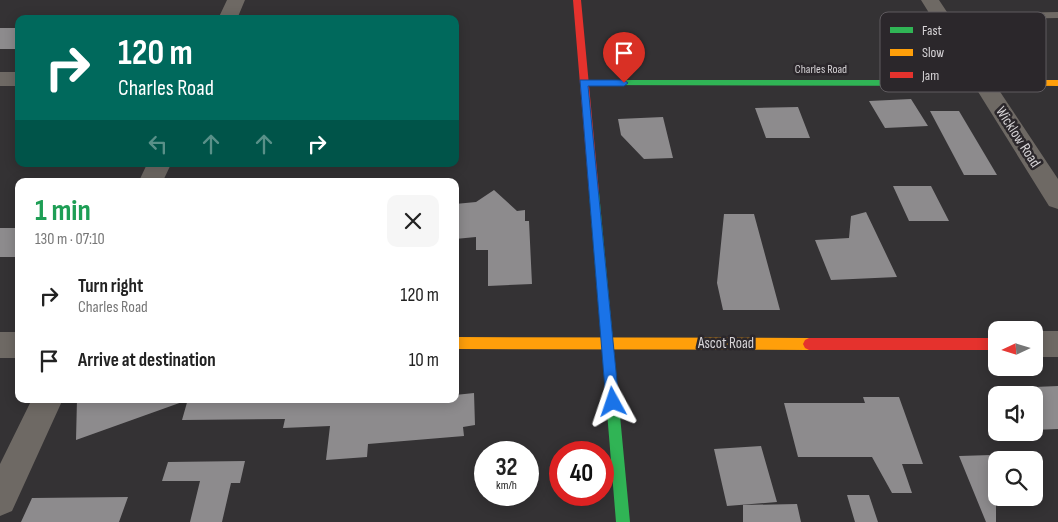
<!DOCTYPE html>
<meta charset="utf-8">
<style>
body{margin:0;font-family:"Sofia Sans Condensed",sans-serif;background:#f6f6f6;color:#222;height:100vh;display:flex;flex-direction:column;font-size:19px;white-space:nowrap}
*{box-sizing:border-box;margin:0}
p{font-size:16px;color:#767676}
.icon{flex:none;width:28px;height:28px;fill:none;stroke:currentColor;stroke-width:2;stroke-linecap:round;stroke-linejoin:round}
.map{position:relative;flex:1;overflow:hidden}
.sheet{position:absolute;left:15px;top:178px;width:444px;height:225px;display:flex;flex-direction:column;background:#fff;border-radius:10px;box-shadow:0 2px 12px #0003}
.sheet>*{flex:none}
.guide{position:absolute;left:15px;top:15px;width:444px;height:152px;border-radius:10px;box-shadow:0 2px 12px #0003;background:#00695c;color:#fff;overflow:hidden}
.needle{width:32px;rotate:266deg}
.fabs{position:absolute;left:988px;top:321px;display:grid;gap:10px}
.fabs a{display:grid;place-items:center;width:55px;height:55px;border-radius:10px;background:#fff;box-shadow:0 2px 12px #0003;font-size:25px}
.speed{position:absolute;left:474px;top:441px;display:flex;gap:10px;font-size:25px;font-weight:700;text-align:center}
.speed>*{display:grid;place-content:center;width:65px;height:65px;border-radius:50%;background:#fff;box-shadow:0 2px 12px #0003;line-height:1}
.speed small{font-size:12px;font-weight:400}
.speed .limit{border:8px solid #d22;background:#fff;color:#111}
.pin{position:absolute;display:grid;place-items:center;width:42px;height:42px;color:#fff;margin:-51px -21px;border-radius:50% 50% 50% 0;rotate:-45deg;box-shadow:0 0 5px #0007}
.pin .icon{rotate:45deg}
.me{position:absolute;width:55px;margin:-28px;rotate:355deg;stroke-linejoin:round;filter:drop-shadow(0 0 4px #0008)}
.turn{display:flex;align-items:center;gap:18px;height:105px;padding:0 20px;font-size:22px}
.turn .icon{width:65px;height:65px;stroke-width:2.5}
.turn b{display:block;font-size:35px;line-height:42px}
.lanes{display:flex;align-items:center;height:48px;padding:0 20px;background:#0003;justify-content:center;gap:25px;direction:ltr}
.lanes .off{opacity:.35}
.round{display:grid;place-items:center;flex:none;width:52px;height:52px;border-radius:10px;background:#f6f6f6}
.head{display:flex;align-items:center;justify-content:space-between;height:85px;padding:0 20px}
h1{font-size:30px;font-weight:700;line-height:38px;color:#1e9e55}
ul{padding:0;list-style:none}
li{display:flex;align-items:center;gap:15px;height:65px;padding:0 20px}
li div{flex:1}
li b{display:block;font-size:19px}
li em{font-style:normal}
.map>svg:first-child{display:block}
</style>
<div class="map">
<svg width="1058" height="522" viewBox="0 0 1058 522">
<rect width="100%" height="100%" fill="#343234"/>
<!-- building -->
<path fill="#8d8b8d" d="M 0,28 L 19,28 L 19,49 L 0,49 Z
M 911,99 L 928,126 L 885,128 L 869,101 Z
M 798,107 L 810,138 L 766,138 L 755,108 Z
M 930,111 L 959,111 L 997,175 L 964,175 Z
M 663,117 L 673,158 L 644,159 L 621,135 L 618,119 Z
M 893,186 L 931,186 L 949,221 L 909,221 Z
M 494,190 L 517,211 L 525,210 L 525,221 L 529,221 L 532,284 L 488,286 L 488,250 L 476,250 L 476,237 L 455,239 L 455,204 L 476,202 Z
M 866,212 L 897,277 L 831,280 L 815,240 L 849,238 L 851,216 Z
M 724,214 L 754,214 L 780,310 L 723,310 L 717,283 Z
M 0,228 L 19,228 L 19,257 L 0,257 Z
M 1058,386 L 1058,429 L 1034,430 L 1034,387 Z
M 474,393 L 475,425 L 463,427 L 464,436 L 368,444 L 367,457 L 326,460 L 330,426 L 283,428 L 285,419 L 182,420 L 188,399 L 455,399 L 455,395 Z
M 863,397 L 899,397 L 923,464 L 902,464 L 912,493 L 892,493 L 872,457 L 798,457 L 784,403 L 865,403 Z
M 77,399 L 184,399 L 185,401 L 76,440 Z
M 761,446 L 777,502 L 727,506 L 714,449 Z
M 991,455 L 996,467 L 996,522 L 986,522 L 959,456 Z
M 245,461 L 240,483 L 231,483 L 222,522 L 190,522 L 200,481 L 162,481 L 168,462 Z
M 847,495 L 869,495 L 878,522 L 855,522 Z
M 128,497 L 119,522 L 21,522 L 32,498 Z
M 797,504 L 801,522 L 743,522 L 743,505 Z"/>
<g fill="none" stroke-linecap="round" stroke-linejoin="round">
<!-- lane -->
<path fill="#6e6964" fill-rule="evenodd" d="M 1058,12 L 1058,18 L 1007,19 L 1002,16 L 1007,13 Z"/>
<!-- street -->
<path fill="#6e6964" fill-rule="evenodd" d="M 227,0 L 245,0 L 237,19 L 218,19 Z
M 921,0 L 939,0 L 1058,179 L 1058,209 L 1049,206 Z
M 0,72 L 19,72 L 19,86 L 0,86 Z
M 147,164 L 171,164 L 163,181 L 139,181 Z
M 1034,331 L 1058,331 L 1058,357 L 1034,357 Z
M 0,332 L 19,332 L 19,358 L 0,358 Z
M 32,399 L 63,399 L 12,511 L 0,516 L 0,464 Z"/>
<!-- fast -->
<path fill="#30b455" fill-rule="evenodd" d="M 584,80 L 983,80 L 987,83 L 983,86 L 581,85 L 580,83 Z
M 594,188 L 599,192 L 630,522 L 616,522 L 589,192 Z"/>
<!-- slow -->
<path fill="#ff9f0a" fill-rule="evenodd" d="M 983,80 L 1058,80 L 1058,86 L 980,85 L 980,81 Z
M 455,337 L 809,338 L 813,340 L 815,344 L 813,348 L 809,350 L 455,349 Z"/>
<!-- jam -->
<path fill="#e5322d" fill-rule="evenodd" d="M 573,0 L 581,0 L 599,192 L 594,196 L 589,192 Z
M 809,338 L 996,338 L 996,350 L 809,350 L 805,348 L 803,344 L 805,340 Z"/>
</g>
<!-- route -->
<path fill="#1a73e8" stroke="#114b97" d="M 580,80 L 624,80 L 628,83 L 624,86 L 588,86 L 619,402 L 618,407 L 613,409 L 608,407 L 606,402 Z"/>
<g text-anchor="middle" dominant-baseline="central" stroke-width="5" stroke-linejoin="round" paint-order="stroke">
<!-- far-street labels -->
<g font-size="12" fill="#d7d4d7" stroke="#2b272b">
<text x="821" y="69">Charles Road</text>
</g>
<!-- street labels -->
<g font-size="15" fill="#d7d4d7" stroke="#2b272b">
<text transform="translate(1018 137) rotate(57)">Wicklow Road</text>
<text x="726" y="343">Ascot Road</text>
</g>
</g>
<!-- legend -->
<rect x="880" y="12" width="166" height="80" rx="8" fill="#2b272b" stroke="#5f5b5f" stroke-width="1"/>
<rect x="890" y="27" width="23" height="6" fill="#30b455"/>
<rect x="890" y="49" width="23" height="7" fill="#ff9f0a"/>
<rect x="890" y="72" width="23" height="6" fill="#e5322d"/>
<g font-size="14" fill="#d7d4d7">
<text x="922" y="35">Fast</text>
<text x="922" y="57">Slow</text>
<text x="922" y="80">Jam</text>
</g>
</svg>
<div class="fabs">
<a><svg class="needle" viewBox="-14 -14 28 28"><path d="M0-13l5 13h-10z" fill="#e53935"/><path d="M0 13l5-13h-10z" fill="#767676"/></svg></a>
<a><svg class="icon" aria-label="sound" viewBox="0 0 24 24"><path d="M4 9h4l5-4v14l-5-4H4zM17 9q2 3 0 6"/></svg></a>
<a><svg class="icon" aria-label="search" viewBox="0 0 24 24"><circle cx="10" cy="10" r="6"/><path d="M15 15l6 6"/></svg></a>
</div>
<div class="speed"><div>32<small>km/h</small></div><div class="limit">40</div></div>
<div class="pin" style="left:624px;top:83px;background:#d93025"><svg class="icon" aria-label="arrive" viewBox="0 0 24 24"><path d="M6 21V4h12l-3 4 3 4H6"/></svg></div>
<svg class="me" style="left:613px;top:402px" viewBox="-20 -20 40 40"><path d="M0-17L14 15 0 8-14 15z" fill="#1a73e8" stroke="#fff" stroke-width="4"/></svg>
<div class="guide">
<div class="turn"><svg class="icon" aria-label="right" viewBox="0 0 24 24"><path d="M7 20v-9h11M14 6l5 5-5 5"/></svg><div><b>120 m</b>Charles Road</div></div>
<div class="lanes"><svg class="icon off" aria-label="left" viewBox="0 0 24 24"><path d="M17 20v-9H6M10 6l-5 5 5 5"/></svg><svg class="icon off" aria-label="ahead" viewBox="0 0 24 24"><path d="M12 20V5M6 11l6-6 6 6"/></svg><svg class="icon off" aria-label="ahead" viewBox="0 0 24 24"><path d="M12 20V5M6 11l6-6 6 6"/></svg><svg class="icon" aria-label="right" viewBox="0 0 24 24"><path d="M7 20v-9h11M14 6l5 5-5 5"/></svg></div>
</div>
<section class="sheet">
<div class="head"><div><h1>1 min</h1><p>130 m · 07:10</p></div><a class="round"><svg class="icon" aria-label="close" viewBox="0 0 24 24"><path d="M6 6l12 12M18 6L6 18"/></svg></a></div>
<ul>
<li><svg class="icon" aria-label="right" viewBox="0 0 24 24"><path d="M7 20v-9h11M14 6l5 5-5 5"/></svg><div><b>Turn right</b><p>Charles Road</p></div><em>120 m</em></li>
<li><svg class="icon" aria-label="arrive" viewBox="0 0 24 24"><path d="M6 21V4h12l-3 4 3 4H6"/></svg><div><b>Arrive at destination</b></div><em>10 m</em></li>
</ul>
</section>
</div>
